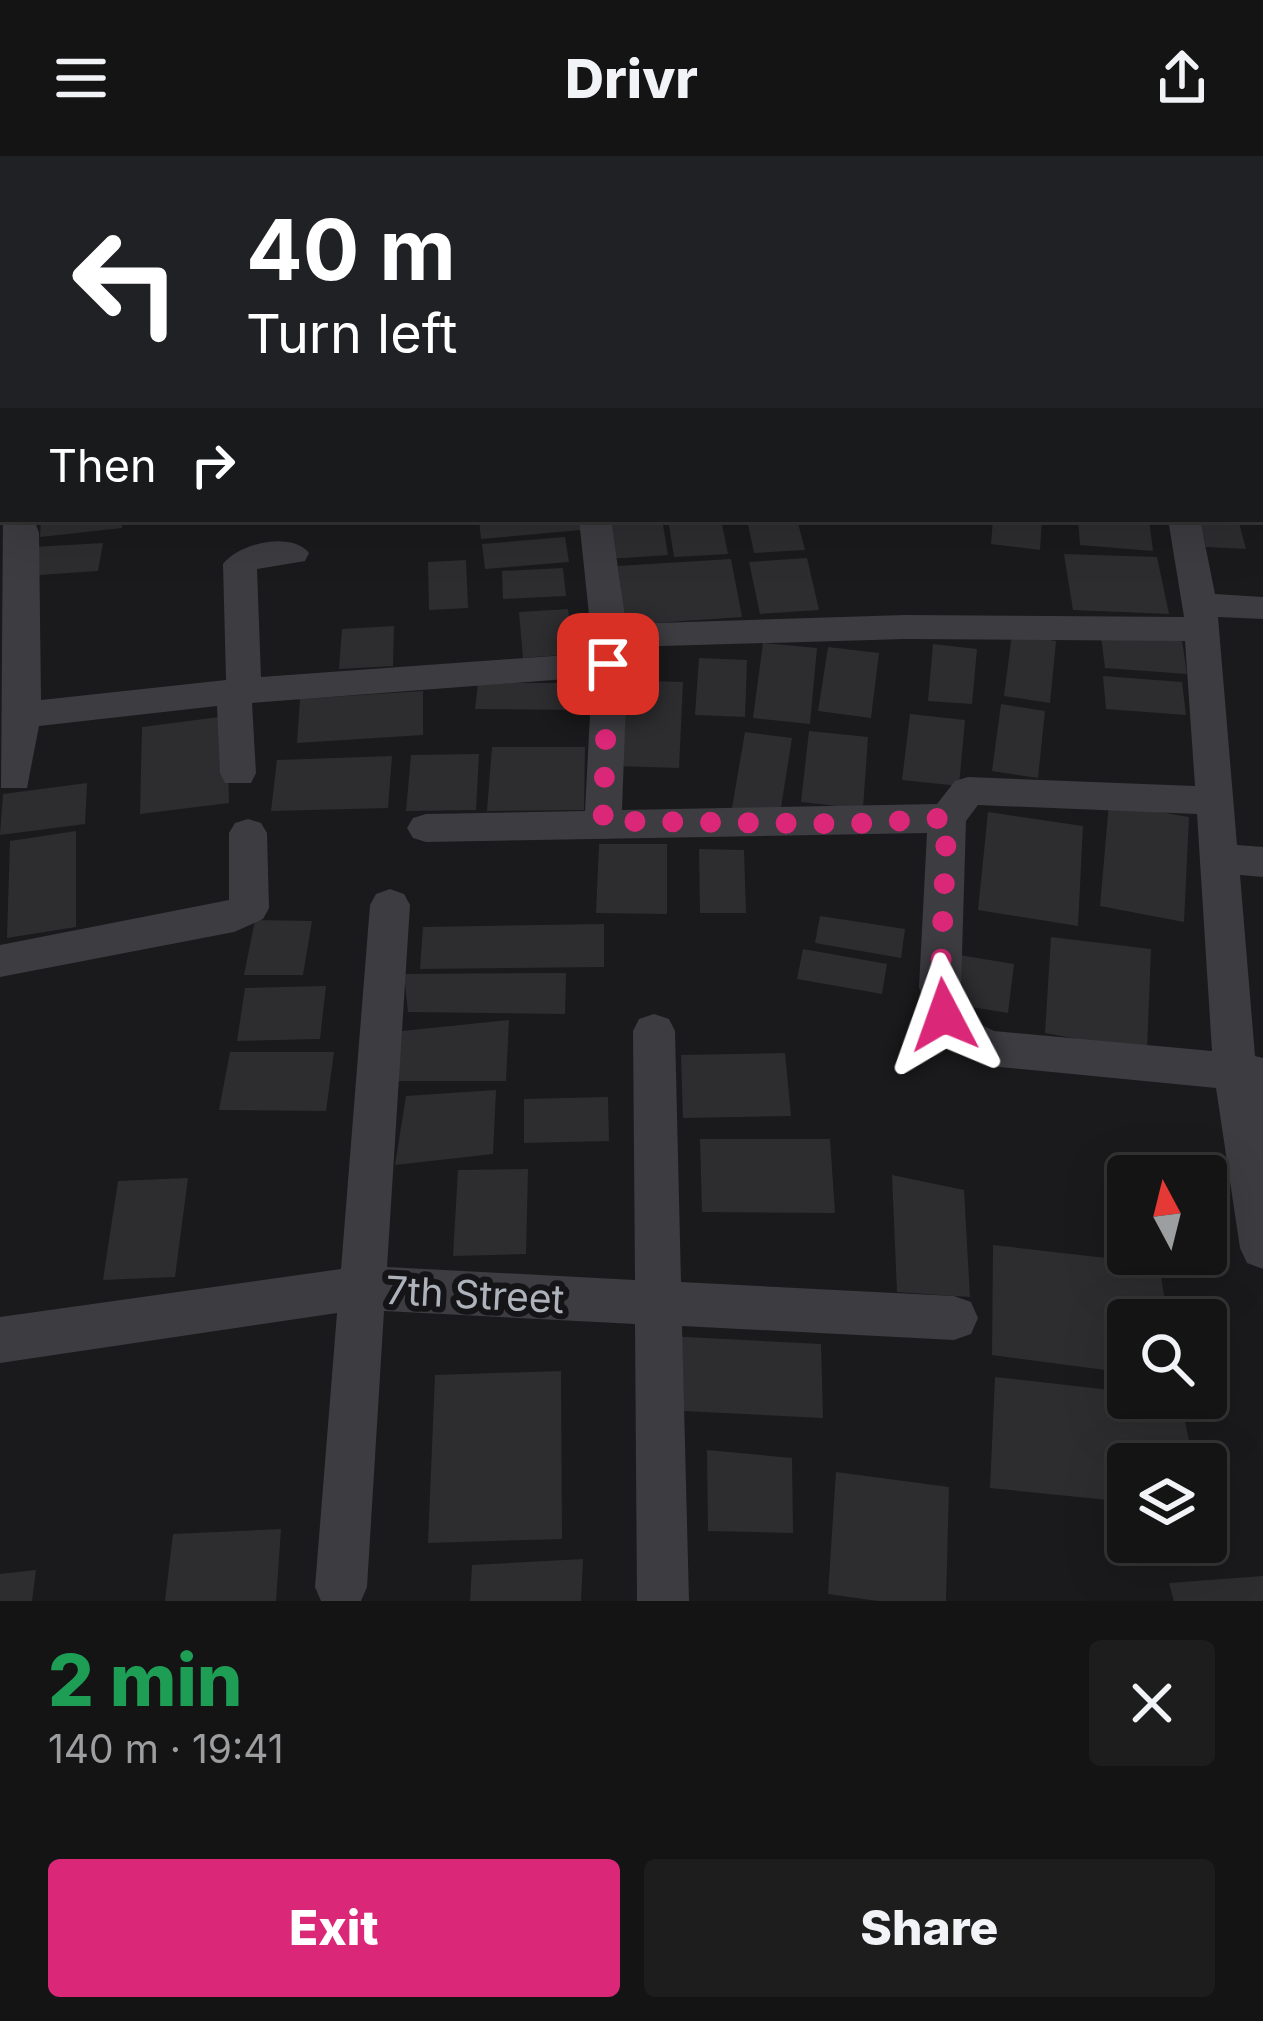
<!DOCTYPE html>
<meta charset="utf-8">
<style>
body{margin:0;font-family:Inter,sans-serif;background:#1d1d1e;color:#f1f3f6;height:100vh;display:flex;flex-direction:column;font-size:45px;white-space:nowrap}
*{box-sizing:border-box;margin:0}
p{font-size:39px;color:#9d9ea0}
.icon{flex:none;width:66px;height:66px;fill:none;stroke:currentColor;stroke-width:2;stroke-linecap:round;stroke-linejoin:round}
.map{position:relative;height:1445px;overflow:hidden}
.panel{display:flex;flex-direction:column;background:#141415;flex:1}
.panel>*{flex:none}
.top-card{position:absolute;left:0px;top:0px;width:1263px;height:366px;box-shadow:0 12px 48px #0002,0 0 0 3px #333334;background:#202124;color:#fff;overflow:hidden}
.needle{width:78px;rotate:353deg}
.buttons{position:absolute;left:1107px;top:999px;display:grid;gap:24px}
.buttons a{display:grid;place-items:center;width:120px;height:120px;border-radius:12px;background:#141415;box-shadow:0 12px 48px #0002,0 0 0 3px #333334;font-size:60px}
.pin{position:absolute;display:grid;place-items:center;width:102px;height:102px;color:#fff;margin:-51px;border-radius:24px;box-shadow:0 6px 18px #0006}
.me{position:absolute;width:132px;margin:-66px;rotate:356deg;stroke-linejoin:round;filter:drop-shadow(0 0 9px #0008)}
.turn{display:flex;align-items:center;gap:42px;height:252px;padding:0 48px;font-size:54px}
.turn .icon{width:156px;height:156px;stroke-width:2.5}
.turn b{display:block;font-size:84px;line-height:102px}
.then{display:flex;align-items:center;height:114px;padding:0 48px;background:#0003;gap:24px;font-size:45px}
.round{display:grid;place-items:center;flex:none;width:126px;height:126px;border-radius:12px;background:#1d1d1e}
.head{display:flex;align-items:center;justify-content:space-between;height:204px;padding:0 48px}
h1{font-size:72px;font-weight:800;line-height:90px;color:#1e9e55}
.button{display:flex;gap:24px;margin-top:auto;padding:24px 48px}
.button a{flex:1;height:138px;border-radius:12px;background:#db2777;color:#fff;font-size:48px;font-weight:800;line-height:138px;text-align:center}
.button a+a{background:#1d1d1e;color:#f1f3f6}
header{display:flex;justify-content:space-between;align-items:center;height:156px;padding:0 48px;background:#141415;font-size:54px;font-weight:800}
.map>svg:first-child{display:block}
</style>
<header><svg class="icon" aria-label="menu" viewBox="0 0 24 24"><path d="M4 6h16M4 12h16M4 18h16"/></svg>Drivr<svg class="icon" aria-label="share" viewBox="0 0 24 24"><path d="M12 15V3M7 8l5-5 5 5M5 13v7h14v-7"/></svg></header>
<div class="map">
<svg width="1263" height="1445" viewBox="0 0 1263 1445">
<rect width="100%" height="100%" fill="#1a1a1c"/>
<!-- building -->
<path fill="#2d2d30" d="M 41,363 L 122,363 L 122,372 L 40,381 Z
M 479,363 L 579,363 L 581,374 L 481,383 Z
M 603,363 L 662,363 L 668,399 L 608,403 Z
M 668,363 L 721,363 L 728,398 L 674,401 Z
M 747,363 L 797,363 L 805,394 L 754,397 Z
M 993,363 L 1042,363 L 1040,394 L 991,388 Z
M 1078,363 L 1149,363 L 1153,395 L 1080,389 Z
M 1199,363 L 1238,363 L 1246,393 L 1206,391 Z
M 565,381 L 569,406 L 485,413 L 482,388 Z
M 103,387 L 98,415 L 25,420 L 32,391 Z
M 1064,398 L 1157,401 L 1169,458 L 1073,454 Z
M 807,402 L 819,454 L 760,458 L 749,406 Z
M 731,403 L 742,461 L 625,469 L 618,410 Z
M 466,404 L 468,452 L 429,454 L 428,406 Z
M 563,412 L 566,440 L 503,443 L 502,415 Z
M 568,453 L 574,498 L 523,502 L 519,456 Z
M 394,470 L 393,510 L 339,513 L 342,473 Z
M 1012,478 L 1056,485 L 1050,547 L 1004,540 Z
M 1101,480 L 1182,484 L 1187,518 L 1105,512 Z
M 763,487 L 817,492 L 810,568 L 753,562 Z
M 933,488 L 977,493 L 972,548 L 928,545 Z
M 828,491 L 879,497 L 871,562 L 818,555 Z
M 699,502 L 747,504 L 745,561 L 695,559 Z
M 1103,520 L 1182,526 L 1186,559 L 1106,553 Z
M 622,524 L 683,526 L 679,612 L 616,610 Z
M 478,527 L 581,527 L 580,554 L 475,553 Z
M 423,535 L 423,579 L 297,587 L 300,543 Z
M 1001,548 L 1045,555 L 1038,622 L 992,615 Z
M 910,558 L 965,564 L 959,630 L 902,624 Z
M 227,560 L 229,647 L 140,658 L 142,571 Z
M 809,575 L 868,581 L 863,653 L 801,646 Z
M 745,576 L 792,582 L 780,658 L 732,652 Z
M 492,591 L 585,591 L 584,654 L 487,655 Z
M 479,598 L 476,654 L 406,655 L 411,599 Z
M 392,600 L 388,652 L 271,655 L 277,604 Z
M 87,627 L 85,668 L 0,679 L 3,638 Z
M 1109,647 L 1189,661 L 1184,766 L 1100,750 Z
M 988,656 L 1083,670 L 1078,770 L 978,754 Z
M 76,675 L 76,771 L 7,782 L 10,685 Z
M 599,688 L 667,688 L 667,758 L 596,757 Z
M 699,693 L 744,694 L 746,757 L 700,757 Z
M 820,760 L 905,773 L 901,802 L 815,787 Z
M 255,764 L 312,765 L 303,819 L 244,819 Z
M 604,768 L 604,811 L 420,813 L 423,771 Z
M 1051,781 L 1151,793 L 1147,896 L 1045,877 Z
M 803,793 L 887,808 L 882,838 L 797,823 Z
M 959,799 L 1014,808 L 1008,857 L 953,848 Z
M 566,817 L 565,858 L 408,856 L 404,818 Z
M 326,830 L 320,883 L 237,885 L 245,832 Z
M 509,864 L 506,925 L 386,925 L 392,876 Z
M 230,896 L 334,896 L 326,955 L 219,954 Z
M 785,897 L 791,960 L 683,962 L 681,899 Z
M 496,934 L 493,998 L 395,1009 L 406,940 Z
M 608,941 L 609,985 L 524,987 L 524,943 Z
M 700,983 L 830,983 L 835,1057 L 702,1056 Z
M 528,1013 L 526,1098 L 453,1100 L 458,1014 Z
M 892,1019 L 964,1034 L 970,1141 L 897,1136 Z
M 188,1022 L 175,1121 L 103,1124 L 118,1025 Z
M 993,1089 L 1159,1108 L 1168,1164 L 1128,1164 L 1128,1217 L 992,1199 Z
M 667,1180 L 821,1188 L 823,1262 L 664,1254 Z
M 561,1215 L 562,1383 L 428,1387 L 435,1219 Z
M 995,1221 L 1128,1236 L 1128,1242 L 1180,1242 L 1194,1308 L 1128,1308 L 1128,1346 L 990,1332 Z
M 707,1294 L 792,1302 L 793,1377 L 708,1375 Z
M 836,1316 L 949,1331 L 946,1445 L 878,1445 L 828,1438 Z
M 281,1373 L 276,1445 L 165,1445 L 173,1378 Z
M 583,1403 L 581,1445 L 470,1445 L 472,1409 Z
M 36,1414 L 32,1445 L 0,1445 L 0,1418 Z
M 1263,1420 L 1263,1445 L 1174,1445 L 1169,1427 Z"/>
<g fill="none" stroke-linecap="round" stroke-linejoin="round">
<!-- street -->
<path fill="#3c3c41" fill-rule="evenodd" d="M 169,0 L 195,0 L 168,3 Z
M 289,0 L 315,0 L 288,3 Z
M 638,0 L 664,0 L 664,3 L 638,3 Z
M 1140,0 L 1166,0 L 1168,3 L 1142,3 Z
M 0,14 L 3,15 L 3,31 L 0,30 Z
M 1260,36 L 1263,36 L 1263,52 L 1260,52 Z
M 0,92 L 3,92 L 3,108 L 0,108 Z
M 1260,150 L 1263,150 L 1263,166 L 1260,166 Z
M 0,198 L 3,198 L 3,216 L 0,216 Z
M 1260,201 L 1263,202 L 1263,225 L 1260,224 Z
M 1260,309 L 1263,309 L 1263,329 L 1260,329 Z
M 3,354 L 3,363 L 34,363 L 39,377 L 41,544 L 226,524 L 223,408 C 239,387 292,375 309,397 L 305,405 L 257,413 L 261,521 L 593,497 L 579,363 L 611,363 L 626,468 L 905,459 L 1184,461 L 1168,363 L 1200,363 L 1215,438 L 1263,441 L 1263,463 L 1218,461 L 1237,689 L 1263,691 L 1263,721 L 1240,719 L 1255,900 L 1263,902 L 1263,1113 L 1247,1107 L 1240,1092 L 1216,932 L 989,910 L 937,886 L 919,831 L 927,677 L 426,686 L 413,682 L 407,672 L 413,662 L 426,658 L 585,655 L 592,521 L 252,547 L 256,617 L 251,627 L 225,627 L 220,617 L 217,550 L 39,570 L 27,632 L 1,632 ZM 905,483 L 1185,485 L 1195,630 L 968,621 L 955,625 L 937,648 L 622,654 L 628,491 ZM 978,649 L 1197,658 L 1212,895 L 994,875 L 970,863 L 961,831 L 966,665 Z
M 248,663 L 261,667 L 267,677 L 269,752 L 263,763 L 234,776 L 0,821 L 0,789 L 229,744 L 229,677 L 235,667 Z
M 390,733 L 404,738 L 410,749 L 387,1111 L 635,1124 L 633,875 L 639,863 L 654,858 L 669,863 L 675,875 L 681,1126 L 954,1140 L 971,1146 L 978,1162 L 971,1178 L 954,1184 L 682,1170 L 689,1445 L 637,1445 L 635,1168 L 384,1155 L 367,1431 L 361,1445 L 321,1445 L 315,1431 L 337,1157 L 0,1207 L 0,1161 L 341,1113 L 370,749 L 376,738 Z"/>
</g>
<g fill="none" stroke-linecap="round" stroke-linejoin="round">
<!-- route -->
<path stroke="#db2777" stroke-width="21" stroke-dasharray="0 37.8" d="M 608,508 L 603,665 L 850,668 L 947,662 L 940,831 L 944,859"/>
</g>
<g text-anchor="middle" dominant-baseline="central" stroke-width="12" stroke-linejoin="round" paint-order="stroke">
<!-- near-street labels -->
<g font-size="39" fill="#aeb2bb" stroke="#151517">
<text transform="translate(475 1138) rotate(3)">7th Street</text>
</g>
</g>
</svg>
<div class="buttons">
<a><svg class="needle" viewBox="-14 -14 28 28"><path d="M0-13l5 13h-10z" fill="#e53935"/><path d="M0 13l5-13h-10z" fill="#9d9ea0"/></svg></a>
<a><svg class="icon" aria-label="search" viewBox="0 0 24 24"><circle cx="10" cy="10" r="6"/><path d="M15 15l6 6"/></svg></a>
<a><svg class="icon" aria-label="layers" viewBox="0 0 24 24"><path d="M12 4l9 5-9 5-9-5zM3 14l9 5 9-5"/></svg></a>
</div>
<div class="pin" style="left:608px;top:508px;background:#d93025"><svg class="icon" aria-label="arrive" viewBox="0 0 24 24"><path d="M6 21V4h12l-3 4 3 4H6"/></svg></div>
<svg class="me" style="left:944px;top:859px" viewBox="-20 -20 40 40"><path d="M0-17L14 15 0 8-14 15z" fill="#db2777" stroke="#fff" stroke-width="4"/></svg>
<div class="top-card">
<div class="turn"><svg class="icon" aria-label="left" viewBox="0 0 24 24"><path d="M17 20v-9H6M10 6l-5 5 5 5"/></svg><div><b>40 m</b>Turn left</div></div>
<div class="then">Then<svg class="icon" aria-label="right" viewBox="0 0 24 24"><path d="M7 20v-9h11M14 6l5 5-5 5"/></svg></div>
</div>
</div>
<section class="panel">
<div class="head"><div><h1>2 min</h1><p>140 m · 19:41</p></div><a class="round"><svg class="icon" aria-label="close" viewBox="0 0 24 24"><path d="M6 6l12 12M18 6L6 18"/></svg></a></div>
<div class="button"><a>Exit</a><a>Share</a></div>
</section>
